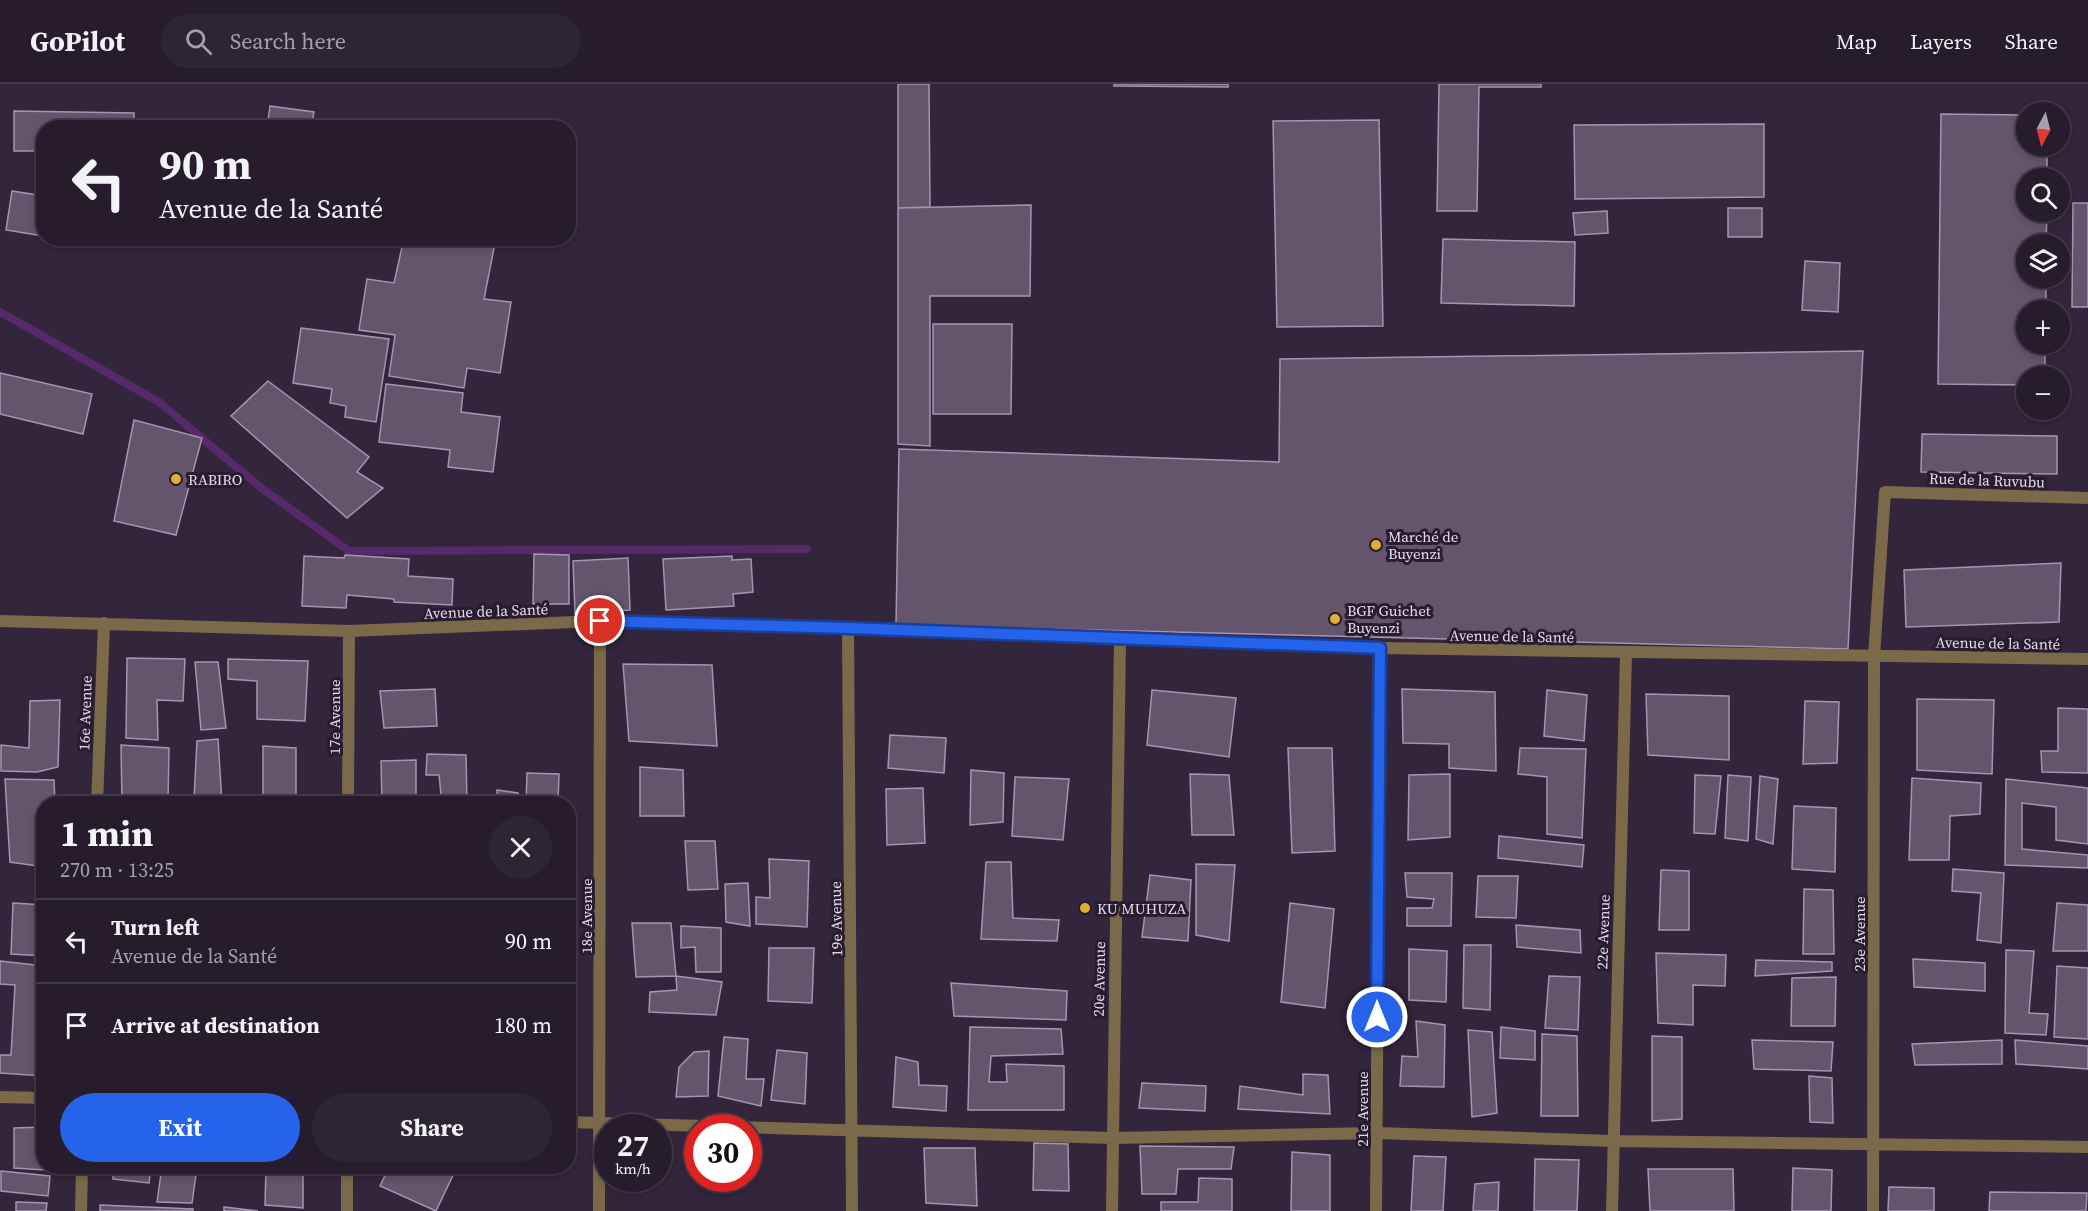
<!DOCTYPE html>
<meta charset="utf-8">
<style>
body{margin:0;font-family:"Source Serif 4",serif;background:#2e2534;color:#f1f3f6;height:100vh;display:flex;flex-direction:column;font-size:22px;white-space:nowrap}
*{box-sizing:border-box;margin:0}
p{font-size:20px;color:#a4a1a9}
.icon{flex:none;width:33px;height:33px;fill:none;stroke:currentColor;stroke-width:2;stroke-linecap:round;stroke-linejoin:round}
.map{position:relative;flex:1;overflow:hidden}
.panel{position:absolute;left:36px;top:712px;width:540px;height:378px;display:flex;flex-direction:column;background:#261c2c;border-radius:24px;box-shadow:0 3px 9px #0003,0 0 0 2px #423a48}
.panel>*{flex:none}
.guide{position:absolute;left:36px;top:36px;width:540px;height:126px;border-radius:24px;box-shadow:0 3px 9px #0003,0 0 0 2px #423a48;background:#261c2c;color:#f1f3f6;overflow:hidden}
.needle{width:39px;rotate:187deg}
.fabs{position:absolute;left:2016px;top:18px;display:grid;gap:12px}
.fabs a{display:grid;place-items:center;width:54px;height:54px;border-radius:50%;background:#261c2c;box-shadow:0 3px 9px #0003,0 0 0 2px #423a48;font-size:30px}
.speed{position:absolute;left:594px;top:1030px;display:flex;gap:12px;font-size:30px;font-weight:700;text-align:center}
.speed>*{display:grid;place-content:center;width:78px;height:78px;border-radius:50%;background:#261c2c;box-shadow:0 3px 9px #0003,0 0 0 2px #423a48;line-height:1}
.speed small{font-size:15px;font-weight:400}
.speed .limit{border:9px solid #d22;background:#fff;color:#111}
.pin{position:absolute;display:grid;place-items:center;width:51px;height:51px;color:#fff;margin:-26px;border:3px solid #fff;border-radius:50%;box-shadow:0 2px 6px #0007}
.me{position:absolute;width:66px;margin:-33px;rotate:0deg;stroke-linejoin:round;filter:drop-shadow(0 0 4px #0008)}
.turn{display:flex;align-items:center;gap:21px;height:126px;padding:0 24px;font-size:27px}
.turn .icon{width:78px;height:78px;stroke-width:2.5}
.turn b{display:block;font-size:42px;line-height:51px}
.round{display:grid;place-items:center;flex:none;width:63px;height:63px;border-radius:32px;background:#2e2534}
.summary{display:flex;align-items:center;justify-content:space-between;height:102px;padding:0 24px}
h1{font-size:36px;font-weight:700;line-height:45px}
.cta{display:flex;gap:12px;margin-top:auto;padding:12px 24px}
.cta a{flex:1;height:69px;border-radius:36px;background:#2563eb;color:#fff;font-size:24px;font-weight:700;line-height:69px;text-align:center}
.cta a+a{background:#2e2534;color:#f1f3f6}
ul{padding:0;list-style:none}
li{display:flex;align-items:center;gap:18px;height:84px;padding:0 24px;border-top:2px solid #423a48}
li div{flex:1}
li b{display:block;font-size:22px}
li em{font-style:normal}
header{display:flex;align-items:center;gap:36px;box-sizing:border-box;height:84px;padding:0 30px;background:#261c2c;border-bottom:2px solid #423a48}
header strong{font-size:28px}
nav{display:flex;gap:33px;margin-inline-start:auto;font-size:21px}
.search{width:420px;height:54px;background:#2e2534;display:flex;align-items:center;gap:15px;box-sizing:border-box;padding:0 21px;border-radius:33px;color:#a4a1a9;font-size:22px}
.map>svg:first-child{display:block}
</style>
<header>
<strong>GoPilot</strong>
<div class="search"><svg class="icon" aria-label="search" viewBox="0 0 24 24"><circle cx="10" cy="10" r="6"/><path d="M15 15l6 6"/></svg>Search here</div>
<nav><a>Map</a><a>Layers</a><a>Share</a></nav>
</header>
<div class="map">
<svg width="2088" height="1127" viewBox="0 0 2088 1127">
<rect width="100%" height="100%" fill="#33253b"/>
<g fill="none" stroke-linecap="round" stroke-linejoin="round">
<!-- stream -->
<path stroke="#562a6a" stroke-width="8" d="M 0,228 L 159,318 L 260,403 L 349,467 L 807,465"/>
</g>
<!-- building -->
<path fill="#64546c" stroke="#a695b0" stroke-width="1.5" d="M 898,0 L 929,0 L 930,123 L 898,124 Z
M 1114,0 L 1228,0 L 1228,3 L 1114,2 Z
M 1439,0 L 1541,0 L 1541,3 L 1479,3 L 1477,127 L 1437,127 Z
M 270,22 L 314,28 L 311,44 L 267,44 Z
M 14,27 L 134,29 L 134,44 L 44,44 L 44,67 L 14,67 Z
M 1941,30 L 2026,31 L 2026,62 L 2047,62 L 2047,94 L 2026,94 L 2026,128 L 2047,128 L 2046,160 L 2026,160 L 2026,194 L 2046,194 L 2046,226 L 2026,226 L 2026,260 L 2045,260 L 2045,292 L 2026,292 L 2026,301 L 1938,300 Z
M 1379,36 L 1383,242 L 1277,243 L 1273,37 Z
M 1764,40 L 1764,113 L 1575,115 L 1574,41 Z
M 12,107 L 44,112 L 44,152 L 6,146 Z
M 2073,119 L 2088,119 L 2088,223 L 2072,223 Z
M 1031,121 L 1030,212 L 930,212 L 930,362 L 898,360 L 898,124 Z
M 1728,124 L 1762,124 L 1762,153 L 1728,153 Z
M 1607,127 L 1608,149 L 1575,151 L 1573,129 Z
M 63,154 L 88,154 L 88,158 Z
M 404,154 L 496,154 L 484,215 L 511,218 L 500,289 L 467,284 L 464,304 L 389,292 L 395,251 L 359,246 L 367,195 L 394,199 Z
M 1443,155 L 1575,158 L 1574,222 L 1441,219 Z
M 1805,177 L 1840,179 L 1838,228 L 1802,226 Z
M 933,240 L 1012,240 L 1011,330 L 933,330 Z
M 301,244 L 389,255 L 376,338 L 345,333 L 346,322 L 330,319 L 332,305 L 293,299 Z
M 1863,267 L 1848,565 L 896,541 L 899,365 L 1279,378 L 1280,275 Z
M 0,289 L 92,310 L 83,350 L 0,330 Z
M 268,297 L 369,373 L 357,388 L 383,404 L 347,434 L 231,332 Z
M 386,300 L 463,309 L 461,328 L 500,333 L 493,388 L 448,383 L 450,366 L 379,358 Z
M 134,336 L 202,354 L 176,451 L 114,437 Z
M 1922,350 L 2057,352 L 2057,390 L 1921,388 Z
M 534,470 L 569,471 L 569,520 L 533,520 Z
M 345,471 L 409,475 L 408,492 L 453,495 L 452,521 L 394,518 L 394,515 L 347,511 L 346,524 L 302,522 L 304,472 L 344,474 Z
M 732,472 L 732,476 L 751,475 L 753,508 L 733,510 L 734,522 L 666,526 L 663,475 Z
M 628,474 L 630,526 L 575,529 L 573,477 Z
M 2061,479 L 2059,538 L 1906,543 L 1904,486 Z
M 127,574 L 185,575 L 183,617 L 157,616 L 158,656 L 126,654 Z
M 228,575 L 308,577 L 305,637 L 257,635 L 257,597 L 228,595 Z
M 195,578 L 218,578 L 226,644 L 201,646 Z
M 623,580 L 712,581 L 717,662 L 629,657 Z
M 435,605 L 437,642 L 384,644 L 380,607 Z
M 1402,605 L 1495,608 L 1496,687 L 1449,684 L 1449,660 L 1403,659 Z
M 1152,606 L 1236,614 L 1229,673 L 1147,661 Z
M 1547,606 L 1587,611 L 1584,657 L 1544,652 Z
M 1646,610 L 1729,612 L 1729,676 L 1648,671 Z
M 1917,615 L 1994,616 L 1992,690 L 1917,686 Z
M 60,616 L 58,683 L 37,688 L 1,687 L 1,661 L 29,664 L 30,617 Z
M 1805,617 L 1839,618 L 1837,679 L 1803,680 Z
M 2058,624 L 2088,625 L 2088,689 L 2042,688 L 2041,667 L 2058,667 Z
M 890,651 L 946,654 L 944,689 L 888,684 Z
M 218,655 L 222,720 L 122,720 L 121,661 L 169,664 L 168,716 L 194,715 L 197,657 Z
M 263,662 L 296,664 L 296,720 L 263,720 Z
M 1288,664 L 1332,664 L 1335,767 L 1292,769 Z
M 1520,664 L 1586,665 L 1582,754 L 1547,750 L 1547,693 L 1518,690 Z
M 427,670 L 466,671 L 467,720 L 442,720 L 439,691 L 426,691 Z
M 416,676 L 416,720 L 382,720 L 381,677 Z
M 640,683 L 683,686 L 684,732 L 640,732 Z
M 971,686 L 1004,689 L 1003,738 L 970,741 Z
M 527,689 L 559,690 L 558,720 L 526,720 Z
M 1190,690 L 1229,691 L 1234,751 L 1192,751 Z
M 1450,690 L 1450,753 L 1408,756 L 1409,691 Z
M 1695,691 L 1721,692 L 1715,750 L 1694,749 Z
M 1728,691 L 1751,693 L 1748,757 L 1725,754 Z
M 1760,692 L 1778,695 L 1773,760 L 1756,755 Z
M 1015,693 L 1069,695 L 1063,756 L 1012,752 Z
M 1912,694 L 1981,699 L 1980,730 L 1950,732 L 1949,776 L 1909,776 Z
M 5,695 L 54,696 L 55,720 L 44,720 L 44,783 L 10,778 Z
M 2006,695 L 2088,704 L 2088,760 L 2056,756 L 2056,723 L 2022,719 L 2022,765 L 2088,771 L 2088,784 L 2005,781 Z
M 923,704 L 925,759 L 887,761 L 886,705 Z
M 497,706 L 518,709 L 522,720 L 497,720 Z
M 1794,722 L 1836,724 L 1835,788 L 1792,785 Z
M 1499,752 L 1584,761 L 1582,783 L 1498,774 Z
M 685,757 L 715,757 L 718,805 L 688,806 Z
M 769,775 L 809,777 L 807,843 L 756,840 L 756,813 L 770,814 Z
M 986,778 L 1011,778 L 1013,834 L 1059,836 L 1057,857 L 981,855 Z
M 1196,780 L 1235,781 L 1229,857 L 1196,851 Z
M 1953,785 L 2004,789 L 2001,859 L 1977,856 L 1981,809 L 1952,807 Z
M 1661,786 L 1689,787 L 1689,846 L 1659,846 Z
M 1405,789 L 1452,789 L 1451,842 L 1407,842 L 1407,824 L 1432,824 L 1434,815 L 1407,813 Z
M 1150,791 L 1191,796 L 1188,857 L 1142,853 Z
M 1478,792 L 1518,792 L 1516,834 L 1476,833 Z
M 748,799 L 750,842 L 726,838 L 725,800 Z
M 1804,805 L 1833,806 L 1834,870 L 1803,870 Z
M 13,819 L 44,821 L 44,872 L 11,870 Z
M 1290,819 L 1334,825 L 1325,924 L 1281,918 Z
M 2057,819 L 2088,821 L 2088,867 L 2053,867 Z
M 632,839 L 671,839 L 676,892 L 636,893 Z
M 1516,841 L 1580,846 L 1581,869 L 1517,863 Z
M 681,842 L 721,844 L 721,888 L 696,888 L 695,863 L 681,864 Z
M 1464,861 L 1491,861 L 1490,926 L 1463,924 Z
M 769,864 L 814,864 L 812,919 L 768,917 Z
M 1409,865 L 1447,867 L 1446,918 L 1409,916 Z
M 2006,866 L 2034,867 L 2029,929 L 2048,930 L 2046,951 L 2005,949 Z
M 1656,869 L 1726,871 L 1725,902 L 1693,901 L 1693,941 L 1658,939 Z
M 1913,875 L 1985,879 L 1985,907 L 1914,903 Z
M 1756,876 L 1832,878 L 1832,887 L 1755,892 Z
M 0,877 L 44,882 L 44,992 L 0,989 L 0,971 L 11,971 L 15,901 L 0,900 Z
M 2057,882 L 2088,884 L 2088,955 L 2054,953 Z
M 676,892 L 722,898 L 716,931 L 649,928 L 650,908 L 677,906 Z
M 1549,892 L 1580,893 L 1578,946 L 1545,944 Z
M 1836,893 L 1835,942 L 1791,942 L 1792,894 Z
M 951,899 L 1067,907 L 1066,936 L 954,932 Z
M 1416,937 L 1445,941 L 1444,1003 L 1400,1002 L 1402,972 L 1418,973 Z
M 970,943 L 1061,945 L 1063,970 L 991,972 L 989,998 L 1007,998 L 1006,980 L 1064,982 L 1064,1026 L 968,1026 Z
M 1501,943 L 1535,947 L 1535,976 L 1500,974 Z
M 1468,946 L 1492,948 L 1497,1029 L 1472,1033 Z
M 1542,950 L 1577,952 L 1578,1032 L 1541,1032 Z
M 1652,952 L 1682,953 L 1682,1035 L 1652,1037 Z
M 724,953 L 748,955 L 746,995 L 764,995 L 761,1022 L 718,1012 Z
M 1752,956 L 1833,958 L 1831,987 L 1754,985 Z
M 2002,956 L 2002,980 L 1915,981 L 1912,960 Z
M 2015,956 L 2088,962 L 2088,985 L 2016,980 Z
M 777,966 L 807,969 L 805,1020 L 771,1016 Z
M 709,967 L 708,1012 L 676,1013 L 679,983 L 694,968 Z
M 896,973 L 918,978 L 919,1001 L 947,1002 L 946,1027 L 893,1023 Z
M 1303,990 L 1328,991 L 1330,1030 L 1238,1025 L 1240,1002 L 1303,1011 Z
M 1809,992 L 1832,994 L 1833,1039 L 1810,1038 Z
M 1142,999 L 1206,1002 L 1205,1027 L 1139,1024 Z
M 44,1043 L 45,1086 L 14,1084 L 14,1044 Z
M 1034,1059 L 1068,1060 L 1069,1107 L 1033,1106 Z
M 1140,1062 L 1234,1063 L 1231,1085 L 1178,1085 L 1176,1110 L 1142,1110 Z
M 924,1064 L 975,1064 L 977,1122 L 926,1119 Z
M 1292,1068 L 1330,1071 L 1330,1127 L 1291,1127 Z
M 1414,1072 L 1446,1073 L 1443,1127 L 1411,1127 Z
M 1535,1075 L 1579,1076 L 1577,1127 L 1534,1127 Z
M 113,1083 L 151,1083 L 149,1099 L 113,1095 Z
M 162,1083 L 197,1083 L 192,1119 L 157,1118 Z
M 266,1083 L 303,1085 L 303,1124 L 265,1121 Z
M 389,1083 L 457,1083 L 436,1127 L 380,1102 Z
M 1793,1084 L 1832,1086 L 1831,1127 L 1792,1127 Z
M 1648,1085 L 1733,1085 L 1734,1127 L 1650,1127 Z
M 1,1087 L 50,1092 L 48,1112 L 1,1107 Z
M 1199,1094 L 1232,1095 L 1232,1127 L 1161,1127 L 1161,1118 L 1198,1118 Z
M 1499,1098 L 1498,1127 L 1473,1127 L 1475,1100 Z
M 1889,1103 L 1934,1104 L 1934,1127 L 1888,1127 Z
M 1990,1108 L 2087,1109 L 2086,1127 L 1989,1127 Z
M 16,1118 L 47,1119 L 46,1127 L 16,1127 Z
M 100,1121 L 193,1125 L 193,1127 L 100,1127 Z
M 224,1123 L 258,1127 L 224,1127 Z"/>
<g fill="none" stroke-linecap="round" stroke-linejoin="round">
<!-- minor -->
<path stroke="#7a6a49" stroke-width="12" d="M 0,537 L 349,547 L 600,537 L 848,544 L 1380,564 L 2088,575
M 848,544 L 852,1127
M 97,720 L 104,539
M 348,720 L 349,547
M 0,1013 L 44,1014
M 568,1038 L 1112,1054 L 1377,1049 L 1612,1057 L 2088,1063
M 81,1127 L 82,1083
M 347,1127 L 347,1083
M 599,1127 L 600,537
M 1112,1127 L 1120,555
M 1376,1127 L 1380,564
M 1612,1127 L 1626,569
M 1873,1127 L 1874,573 L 1885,408 L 2088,414"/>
</g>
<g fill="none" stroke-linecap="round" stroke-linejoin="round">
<defs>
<path id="route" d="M 600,537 L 848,544 L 1380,564 L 1377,933"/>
</defs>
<!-- route casing -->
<use href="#route" stroke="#184099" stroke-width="15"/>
<!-- route -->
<use href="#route" stroke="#2563eb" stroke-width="10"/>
</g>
<!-- markers -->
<g fill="#e1af34" stroke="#291b30" stroke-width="2">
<circle cx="176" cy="395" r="6"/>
<circle cx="1376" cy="461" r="6"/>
<circle cx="1335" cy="535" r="6"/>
<circle cx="1085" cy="824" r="6"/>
</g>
<g text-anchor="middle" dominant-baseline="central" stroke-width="6" stroke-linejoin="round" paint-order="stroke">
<!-- poi labels -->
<g font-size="15" fill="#e5dceb" stroke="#291b30" text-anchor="start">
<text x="188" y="395">RABIRO</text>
<text x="1388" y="452">Marché de<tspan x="1388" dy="17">Buyenzi</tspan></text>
<text x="1347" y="526">BGF Guichet<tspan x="1347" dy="17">Buyenzi</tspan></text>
<text x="1097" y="824">KU MUHUZA</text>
</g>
<!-- street labels -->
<g font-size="15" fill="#e5dceb" stroke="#291b30">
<text transform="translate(1987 396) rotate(2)">Rue de la Ruvubu</text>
<text transform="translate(486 527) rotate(-2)">Avenue de la Santé</text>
<text transform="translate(1512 552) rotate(1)">Avenue de la Santé</text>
<text transform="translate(1998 559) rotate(1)">Avenue de la Santé</text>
<text transform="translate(85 629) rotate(-88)">16e Avenue</text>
<text transform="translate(334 633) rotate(-90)">17e Avenue</text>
<text transform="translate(586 832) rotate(-90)">18e Avenue</text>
<text transform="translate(836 835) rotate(-91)">19e Avenue</text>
<text transform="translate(1603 848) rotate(-88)">22e Avenue</text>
<text transform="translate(1859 850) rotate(-90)">23e Avenue</text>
<text transform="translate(1099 895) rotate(-89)">20e Avenue</text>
<text transform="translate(1362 1025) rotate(-90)">21e Avenue</text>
</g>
</g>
</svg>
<div class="fabs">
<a><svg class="needle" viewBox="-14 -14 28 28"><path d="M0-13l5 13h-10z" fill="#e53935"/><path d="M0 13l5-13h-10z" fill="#a4a1a9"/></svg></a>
<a><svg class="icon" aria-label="search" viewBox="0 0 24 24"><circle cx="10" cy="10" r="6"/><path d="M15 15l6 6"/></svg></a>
<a><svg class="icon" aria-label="layers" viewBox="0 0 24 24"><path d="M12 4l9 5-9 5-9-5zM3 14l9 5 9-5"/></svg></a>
<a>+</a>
<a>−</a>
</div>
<div class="speed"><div>27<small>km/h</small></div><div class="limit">30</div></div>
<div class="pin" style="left:600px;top:537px;background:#d93025"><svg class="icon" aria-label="arrive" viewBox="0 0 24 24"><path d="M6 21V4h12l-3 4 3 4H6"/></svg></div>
<svg class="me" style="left:1377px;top:933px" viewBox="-20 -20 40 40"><circle r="17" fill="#2563eb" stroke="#fff" stroke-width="3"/><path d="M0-11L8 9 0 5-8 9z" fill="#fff"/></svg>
<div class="guide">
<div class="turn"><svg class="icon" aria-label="left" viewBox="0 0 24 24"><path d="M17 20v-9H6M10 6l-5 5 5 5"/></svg><div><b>90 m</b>Avenue de la Santé</div></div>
</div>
<section class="panel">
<div class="summary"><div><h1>1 min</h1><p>270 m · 13:25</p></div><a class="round"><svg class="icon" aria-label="close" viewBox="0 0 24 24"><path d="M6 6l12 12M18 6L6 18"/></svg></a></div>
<ul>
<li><svg class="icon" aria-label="left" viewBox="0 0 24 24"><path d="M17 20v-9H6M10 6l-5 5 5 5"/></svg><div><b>Turn left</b><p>Avenue de la Santé</p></div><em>90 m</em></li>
<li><svg class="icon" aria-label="arrive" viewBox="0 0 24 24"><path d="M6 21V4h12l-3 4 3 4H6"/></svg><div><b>Arrive at destination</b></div><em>180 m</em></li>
</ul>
<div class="cta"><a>Exit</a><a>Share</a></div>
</section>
</div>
